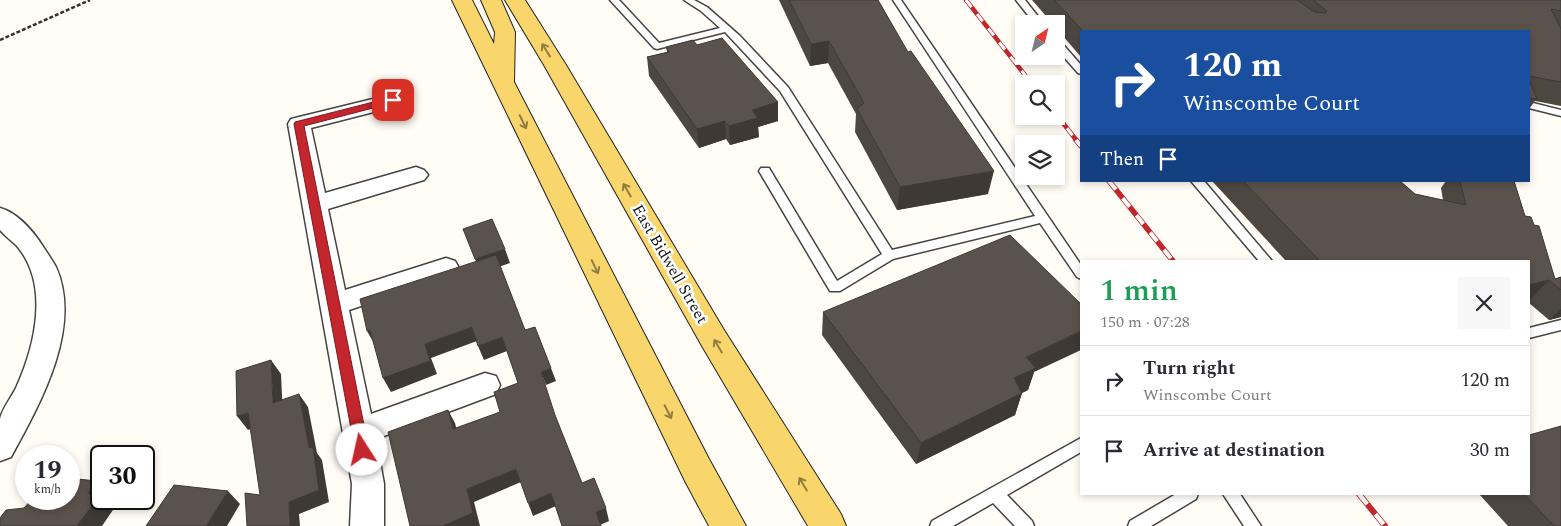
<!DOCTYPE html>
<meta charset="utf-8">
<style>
body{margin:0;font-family:Spectral,serif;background:#f7f7f7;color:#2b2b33;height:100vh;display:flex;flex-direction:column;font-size:19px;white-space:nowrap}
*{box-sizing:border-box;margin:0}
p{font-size:16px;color:#7c7c81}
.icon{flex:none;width:28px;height:28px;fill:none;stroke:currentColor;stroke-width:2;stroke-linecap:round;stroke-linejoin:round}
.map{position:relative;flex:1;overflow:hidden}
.panel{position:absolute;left:1080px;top:260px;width:450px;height:235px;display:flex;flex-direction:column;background:#fff;border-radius:0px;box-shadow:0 2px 8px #0003}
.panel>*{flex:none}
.guide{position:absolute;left:1080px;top:30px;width:450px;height:152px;border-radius:0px;box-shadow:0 2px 8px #0003;background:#1a4fa0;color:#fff;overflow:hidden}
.needle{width:32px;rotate:35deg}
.fabs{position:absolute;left:1015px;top:15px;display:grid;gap:10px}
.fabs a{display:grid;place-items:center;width:50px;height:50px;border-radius:0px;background:#fff;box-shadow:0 2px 8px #0003;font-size:25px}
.speed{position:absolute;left:15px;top:445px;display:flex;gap:10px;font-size:25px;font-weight:700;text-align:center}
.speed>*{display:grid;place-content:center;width:65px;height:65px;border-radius:50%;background:#fff;box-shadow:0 2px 8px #0003;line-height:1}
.speed small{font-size:12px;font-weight:400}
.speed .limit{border:2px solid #111;border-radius:8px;background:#fff;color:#111}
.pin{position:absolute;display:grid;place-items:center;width:42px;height:42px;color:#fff;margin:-21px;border-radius:10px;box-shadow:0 2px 8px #0006}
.me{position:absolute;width:55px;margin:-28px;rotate:350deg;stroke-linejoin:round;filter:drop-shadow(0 0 4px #0008)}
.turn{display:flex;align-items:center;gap:18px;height:105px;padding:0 20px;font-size:22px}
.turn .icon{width:65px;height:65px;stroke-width:2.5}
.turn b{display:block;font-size:35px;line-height:42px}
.then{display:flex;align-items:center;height:48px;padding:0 20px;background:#0003;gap:10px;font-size:19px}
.round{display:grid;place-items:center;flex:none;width:52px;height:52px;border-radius:0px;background:#f7f7f7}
.overview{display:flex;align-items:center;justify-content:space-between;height:85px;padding:0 20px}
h1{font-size:30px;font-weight:600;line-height:38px;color:#1e9e55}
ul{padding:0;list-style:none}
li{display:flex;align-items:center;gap:15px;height:70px;padding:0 20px;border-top:1px solid #e1e1e2}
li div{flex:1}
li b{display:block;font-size:19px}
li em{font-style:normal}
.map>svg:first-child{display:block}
</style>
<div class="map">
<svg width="1561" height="526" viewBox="0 0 1561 526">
<rect width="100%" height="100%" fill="#fffdf5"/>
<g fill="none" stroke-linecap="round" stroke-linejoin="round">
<defs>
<path id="lane" d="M 610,0 L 619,0 L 659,43 L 720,28 L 701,11 L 684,0 L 694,0 L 707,7 L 740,36 L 788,87 L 892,250 L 1035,216 L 893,0 L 901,0 L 1081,265 L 1081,279 L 1077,277 L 1040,223 L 893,259 L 840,291 L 830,291 L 759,171 L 761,168 L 769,168 L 837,281 L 882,254 L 780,91 L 725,32 L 657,49 L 654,48 Z
M 1016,0 L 1025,0 L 1044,24 L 1035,24 Z
M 1056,39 L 1059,40 L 1081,65 L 1081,74 L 1078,73 L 1056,48 Z
M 1529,102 L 1561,110 L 1561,116 L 1529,108 Z
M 1191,181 L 1204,181 L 1272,261 L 1259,261 Z
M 1561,320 L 1561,330 L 1529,338 L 1529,328 Z
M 1081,438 L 1081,452 L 1007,495 L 1032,521 L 1034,526 L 1015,526 L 993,503 L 953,526 L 930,526 L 932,521 Z
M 1176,494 L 1198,494 L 1196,499 L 1151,526 L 1128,526 L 1130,521 Z
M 1223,494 L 1240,494 L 1261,526 L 1244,526 Z"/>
<path id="street" d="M 393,94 L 401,95 L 404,100 L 401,105 L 311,128 L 325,193 L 416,167 L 424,170 L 428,175 L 424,180 L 328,209 L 345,290 L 446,258 L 455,261 L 459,268 L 455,275 L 349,310 L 371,414 L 485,373 L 496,376 L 500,385 L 496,394 L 376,439 L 384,484 L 384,526 L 350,526 L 352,484 L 288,124 L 291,119 Z
M 0,208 C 18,213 34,232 44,248 C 48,254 52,260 56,267 C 83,328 40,404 11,457 L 0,461 C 0,448 0,431 0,419 C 2,409 11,398 16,388 C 35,346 50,285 17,246 C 12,241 5,236 0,230 Z"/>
<path id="primary" d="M 452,0 L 472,0 L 494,44 L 495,32 L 481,0 L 501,0 L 515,32 L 514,82 L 709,459 L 746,526 L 709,526 L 685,481 Z
M 505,0 L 525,0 L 566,65 L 724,330 L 841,514 L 846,526 L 808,526 L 702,346 L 544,65 Z"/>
</defs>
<!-- lane casing -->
<use href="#lane" stroke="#444" stroke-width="3"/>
<!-- street casing -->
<use href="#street" stroke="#444" stroke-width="3"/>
<!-- primary casing -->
<use href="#primary" stroke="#222" stroke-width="2"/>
<!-- path -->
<path stroke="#333" stroke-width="2.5" stroke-dasharray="4 2" stroke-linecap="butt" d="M 0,40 L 90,0"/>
<!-- lane -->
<use href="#lane" fill="#fff" fill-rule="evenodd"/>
<!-- street -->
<use href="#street" fill="#fff" fill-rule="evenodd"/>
<!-- primary -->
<use href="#primary" fill="#f9d66b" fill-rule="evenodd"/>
<defs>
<path id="rail-far2" d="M 966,0 L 1032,84
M 1056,114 L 1077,141"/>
<path id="rail-far1" d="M 1076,140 L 1081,146
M 1109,181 L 1173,261"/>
<path id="rail" d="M 1359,494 L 1385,526"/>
</defs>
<!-- rail-far2 casing -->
<use href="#rail-far2" stroke="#c4262e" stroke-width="4.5"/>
<!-- rail-far1 casing -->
<use href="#rail-far1" stroke="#c4262e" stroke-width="5.5"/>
<!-- rail casing -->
<use href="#rail" stroke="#c4262e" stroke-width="6"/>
<!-- rail-far2 -->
<use href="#rail-far2" stroke="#fff" stroke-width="3" stroke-dasharray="9" stroke-linecap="butt"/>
<!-- rail-far1 -->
<use href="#rail-far1" stroke="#fff" stroke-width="4" stroke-dasharray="11" stroke-linecap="butt"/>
<!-- rail -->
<use href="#rail" stroke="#fff" stroke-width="4.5" stroke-dasharray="13" stroke-linecap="butt"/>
</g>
<!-- wall -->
<path fill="#4d4742" d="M 779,0 L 878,0 L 988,194 L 897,210 L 855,132 L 856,114 L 828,63 L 810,66 Z
M 1032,0 L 1561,0 L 1561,106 L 1535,101 L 1529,109 L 1529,31 L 1081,31 L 1081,57 L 1056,28 L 1056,24 L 1053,24 Z
M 697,45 L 778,102 L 778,121 L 758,127 L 759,137 L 730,145 L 726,139 L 699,148 L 649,76 L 647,57 L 667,52 L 666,47 Z
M 1212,181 L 1400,181 L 1415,194 L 1443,200 L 1441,188 L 1446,181 L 1514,181 L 1525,216 L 1534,225 L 1555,279 L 1561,277 L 1561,317 L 1549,320 L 1529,303 L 1529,261 L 1286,261 Z
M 823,312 L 1034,372 L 1028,390 L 1022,393 L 1015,415 L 916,464 L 822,335 Z
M 1479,494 L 1529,494 L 1561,526 L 1508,526 Z"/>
<!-- shaded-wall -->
<path fill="#3f3936" d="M 829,41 L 828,63 L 810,66 L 811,44 Z
M 778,102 L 778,121 L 758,127 L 759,137 L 730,145 L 729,126 L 752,110 Z
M 725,121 L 726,139 L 699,148 L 697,129 Z
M 994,171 L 988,194 L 897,210 L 900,187 Z
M 505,249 L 510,263 L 481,273 L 475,259 Z
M 1549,280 L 1529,301 L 1529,285 Z
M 1561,309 L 1561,317 L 1549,320 Z
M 472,327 L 477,341 L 431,358 L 437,374 L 391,392 L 383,378 L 425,344 Z
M 370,330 L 375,345 L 367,331 Z
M 1081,331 L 1081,350 L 1034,372 L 1028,390 L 1007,400 L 1014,378 L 1026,357 Z
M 502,337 L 507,351 L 484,360 L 478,346 Z
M 271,360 L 281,374 L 283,417 L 273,403 Z
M 551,368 L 556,381 L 546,385 L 541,372 Z
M 1022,393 L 1015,415 L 916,464 L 921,443 Z
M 299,394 L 308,407 L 317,453 L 322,460 L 329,502 L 299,514 L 300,526 L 290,526 L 289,502 L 309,448 Z
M 448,410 L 455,423 L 460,443 L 453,429 Z
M 248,413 L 258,426 L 248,430 L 237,416 Z
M 516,469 L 521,482 L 474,502 L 480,526 L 443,526 L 467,489 Z
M 96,481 L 101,486 L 101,499 L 107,499 L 115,507 L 102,526 L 77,526 L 88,493 Z
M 228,491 L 240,504 L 227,526 L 206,526 Z
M 551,493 L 556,506 L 533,516 L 528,503 Z
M 606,508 L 609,521 L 600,525 L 596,512 Z"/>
<!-- building -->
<path fill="#5a524d" stroke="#3f3936" d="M 789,0 L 878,0 L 908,52 L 911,51 L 994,171 L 900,187 L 857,109 L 864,103 L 829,41 L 811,44 Z
M 1054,0 L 1297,0 L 1314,12 L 1325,13 L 1327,11 L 1313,0 L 1561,0 L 1561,11 L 1551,9 L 1561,29 L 1561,82 L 1529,76 L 1529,31 L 1083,31 Z
M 722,38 L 778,102 L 752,110 L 758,118 L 729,126 L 725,121 L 697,129 L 647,57 L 669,52 L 666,47 L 693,40 L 697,45 Z
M 1529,80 L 1537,99 L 1529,98 Z
M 1243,181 L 1400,181 L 1415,194 L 1466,205 L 1460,181 L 1514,181 L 1525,216 L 1531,217 L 1534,225 L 1539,226 L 1555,279 L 1561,277 L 1561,290 L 1549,280 L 1529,285 L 1529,261 L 1320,261 Z
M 492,219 L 505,249 L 475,259 L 463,229 Z
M 1010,235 L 1081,304 L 1081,331 L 1026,357 L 1036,368 L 1014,378 L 1022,393 L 921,443 L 823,312 Z
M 496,255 L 525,330 L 535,327 L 551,368 L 541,372 L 555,415 L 582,483 L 594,478 L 606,508 L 596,512 L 601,526 L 562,526 L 551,493 L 528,503 L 516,469 L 467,489 L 473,513 L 443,526 L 410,526 L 388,432 L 448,410 L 453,429 L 500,412 L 494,392 L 518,383 L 502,337 L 478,346 L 472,327 L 425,344 L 430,361 L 383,378 L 370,330 L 367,331 L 360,299 Z
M 271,360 L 273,403 L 299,394 L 309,448 L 313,447 L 319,490 L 289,502 L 290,526 L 247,526 L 245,493 L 260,495 L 248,413 L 237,416 L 236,371 Z
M 1561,426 L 1561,526 L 1554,526 L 1524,494 L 1529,494 L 1529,435 Z
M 69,478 L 96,481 L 88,493 L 101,494 L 77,526 L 0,526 L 0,518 L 6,510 L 24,508 L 32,499 L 69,499 Z
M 174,485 L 228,491 L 206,526 L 146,526 Z"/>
<!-- one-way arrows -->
<defs><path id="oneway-shaft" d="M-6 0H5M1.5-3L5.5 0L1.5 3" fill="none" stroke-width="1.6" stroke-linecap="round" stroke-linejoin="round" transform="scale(1.25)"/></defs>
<g stroke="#917d42">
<use href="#oneway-shaft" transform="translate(546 50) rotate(-122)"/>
<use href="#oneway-shaft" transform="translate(523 122) rotate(64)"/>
<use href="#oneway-shaft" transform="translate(627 190) rotate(-120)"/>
<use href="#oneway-shaft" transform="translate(595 267) rotate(64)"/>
<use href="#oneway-shaft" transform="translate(718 346) rotate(-121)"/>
<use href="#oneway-shaft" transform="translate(668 412) rotate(63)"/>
<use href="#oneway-shaft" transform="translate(803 484) rotate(-121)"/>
</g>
<!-- route -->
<path fill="#c4262e" stroke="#7f191e" d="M 393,97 L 396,98 L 396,102 L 304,126 L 369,450 L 367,454 L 362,456 L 357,454 L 355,450 L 294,124 L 295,122 Z"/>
<g text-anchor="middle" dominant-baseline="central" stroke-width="5" stroke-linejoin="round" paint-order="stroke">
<!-- street labels -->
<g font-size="16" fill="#111" stroke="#fff">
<text transform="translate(670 264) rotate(60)">East Bidwell Street</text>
</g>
</g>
</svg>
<div class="fabs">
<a><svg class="needle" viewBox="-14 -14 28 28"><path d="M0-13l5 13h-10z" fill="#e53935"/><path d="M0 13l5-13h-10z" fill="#7c7c81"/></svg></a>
<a><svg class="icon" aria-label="search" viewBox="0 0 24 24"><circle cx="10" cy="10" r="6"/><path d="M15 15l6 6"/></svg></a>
<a><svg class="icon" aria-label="layers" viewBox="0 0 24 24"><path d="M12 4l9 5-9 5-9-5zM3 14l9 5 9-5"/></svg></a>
</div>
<div class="speed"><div>19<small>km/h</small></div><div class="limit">30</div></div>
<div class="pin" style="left:393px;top:100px;background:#d93025"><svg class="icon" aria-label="arrive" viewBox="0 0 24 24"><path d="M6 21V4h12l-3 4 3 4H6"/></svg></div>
<svg class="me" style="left:362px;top:450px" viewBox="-20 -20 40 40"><circle r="19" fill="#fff"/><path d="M0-13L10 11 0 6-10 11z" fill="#c4262e"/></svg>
<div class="guide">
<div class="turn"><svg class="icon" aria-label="right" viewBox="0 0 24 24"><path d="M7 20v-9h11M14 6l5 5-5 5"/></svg><div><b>120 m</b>Winscombe Court</div></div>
<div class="then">Then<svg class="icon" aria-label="arrive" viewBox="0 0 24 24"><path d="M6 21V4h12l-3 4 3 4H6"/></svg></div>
</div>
<section class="panel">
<div class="overview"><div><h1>1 min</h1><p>150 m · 07:28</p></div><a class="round"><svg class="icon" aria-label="close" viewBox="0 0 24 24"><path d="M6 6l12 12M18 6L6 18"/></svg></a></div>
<ul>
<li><svg class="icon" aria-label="right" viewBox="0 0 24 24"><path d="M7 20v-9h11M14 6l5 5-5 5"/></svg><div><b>Turn right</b><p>Winscombe Court</p></div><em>120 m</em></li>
<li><svg class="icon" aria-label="arrive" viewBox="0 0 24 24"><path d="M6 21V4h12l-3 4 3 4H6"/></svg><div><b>Arrive at destination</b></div><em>30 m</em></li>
</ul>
</section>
</div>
